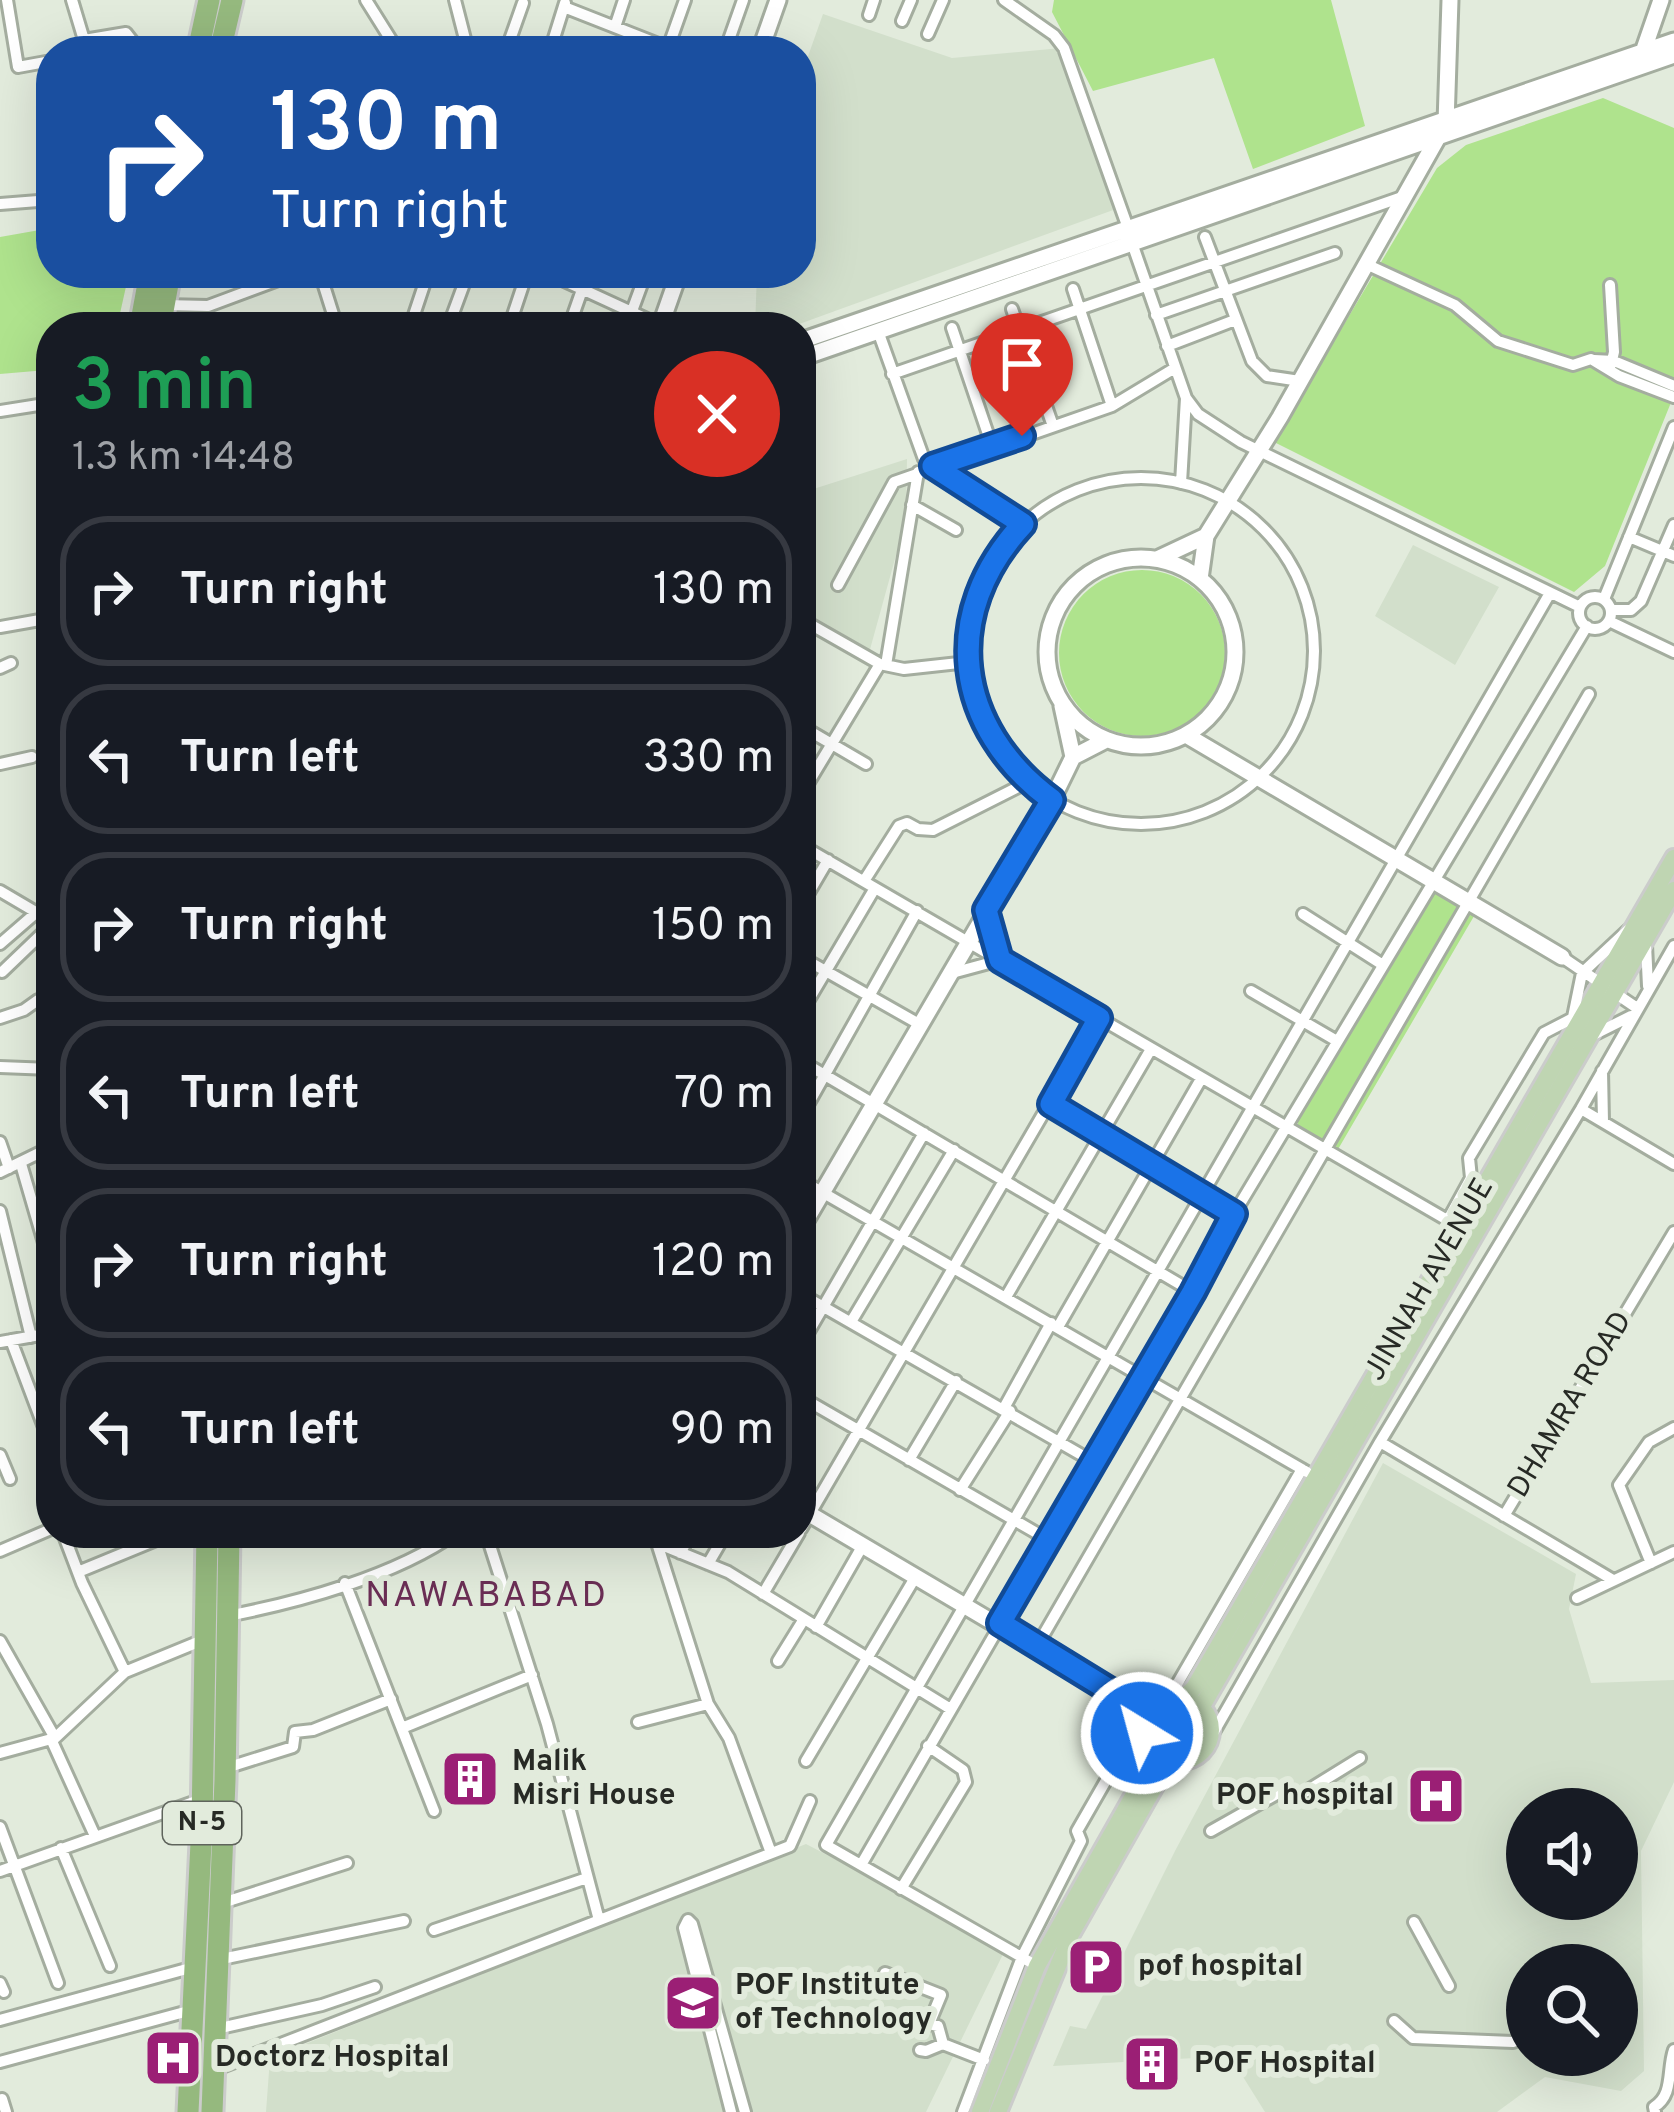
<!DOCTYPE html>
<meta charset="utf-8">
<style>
body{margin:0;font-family:Overpass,sans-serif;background:#20242c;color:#f1f3f6;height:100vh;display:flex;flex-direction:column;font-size:45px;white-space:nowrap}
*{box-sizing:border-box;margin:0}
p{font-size:39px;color:#9ea1a6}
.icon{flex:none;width:66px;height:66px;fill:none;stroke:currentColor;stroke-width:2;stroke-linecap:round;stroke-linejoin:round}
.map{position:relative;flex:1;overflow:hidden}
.drawer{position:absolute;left:36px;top:312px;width:780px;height:1236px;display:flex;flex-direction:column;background:#171b24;border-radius:48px;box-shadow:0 12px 48px #0002}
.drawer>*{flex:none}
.hud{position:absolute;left:36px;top:36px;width:780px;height:252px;border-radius:48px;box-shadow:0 12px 48px #0002;background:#1a4fa0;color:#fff;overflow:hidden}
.tools{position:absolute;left:1506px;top:1788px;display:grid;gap:24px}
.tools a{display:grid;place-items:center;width:132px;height:132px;border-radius:50%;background:#171b24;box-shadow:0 12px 48px #0002;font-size:60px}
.pin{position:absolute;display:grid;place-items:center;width:102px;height:102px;color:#fff;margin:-123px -51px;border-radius:50% 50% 50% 0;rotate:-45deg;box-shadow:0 0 12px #0007}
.pin .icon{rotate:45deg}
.me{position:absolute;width:132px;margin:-66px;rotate:323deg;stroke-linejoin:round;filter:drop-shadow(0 0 9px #0008)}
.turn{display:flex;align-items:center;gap:42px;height:252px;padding:0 36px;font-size:54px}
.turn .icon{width:156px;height:156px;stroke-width:2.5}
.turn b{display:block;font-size:84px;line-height:102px}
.round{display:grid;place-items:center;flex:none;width:126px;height:126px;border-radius:63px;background:#20242c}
.head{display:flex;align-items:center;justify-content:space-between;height:204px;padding:0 36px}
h1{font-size:72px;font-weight:600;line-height:90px;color:#1e9e55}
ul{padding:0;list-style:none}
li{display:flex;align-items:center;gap:36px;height:150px;margin:0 24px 18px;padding:0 12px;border:6px solid #363941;border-radius:48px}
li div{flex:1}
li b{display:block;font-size:45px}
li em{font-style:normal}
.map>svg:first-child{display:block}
</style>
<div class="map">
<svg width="1674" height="2112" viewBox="0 0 1674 2112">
<rect width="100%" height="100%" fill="#e2ebdc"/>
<!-- built -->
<path fill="#d2dfcb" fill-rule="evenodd" d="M 823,14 L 952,58 L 1061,48 L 1116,209 L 791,327 L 755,327 L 757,273 L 801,273 L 801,76 Z
M 907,459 L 906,519 L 869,653 L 801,614 L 801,493 Z
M 1413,545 L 1499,587 L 1455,665 L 1375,616 Z
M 1383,1463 L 1576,1574 L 1569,1609 L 1591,1683 L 1674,1680 L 1674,1782 L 1641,1851 L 1644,2071 L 1621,2091 L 1545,2077 L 1497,2112 L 1265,2112 L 1230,2056 L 1053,2066 L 1070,2026 L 1086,2029 L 1175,1851 ZM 1527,1809 L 1617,1809 L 1617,1899 L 1527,1899 ZM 1527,1965 L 1617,1965 L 1617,2055 L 1527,2055 Z
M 806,1844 L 1006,1948 L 926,2112 L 266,2112 L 270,2058 Z"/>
<!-- green -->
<path fill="#afe38d" d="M 1054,0 L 1331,0 L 1365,126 L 1253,169 L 1214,58 L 1093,91 L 1052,12 Z
M 1603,98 L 1674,128 L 1674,395 L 1605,566 L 1574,592 L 1274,442 L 1437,168 L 1466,145 Z
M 51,228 L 51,273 L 129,273 L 117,327 L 51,327 L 47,370 L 0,374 L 0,237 Z
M1059 653a83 83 0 1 1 166 0a83 83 0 1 1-166 0Z
M 1440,888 L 1477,911 L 1337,1151 L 1299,1130 L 1297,1119 L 1430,894 Z"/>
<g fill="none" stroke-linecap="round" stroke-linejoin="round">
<defs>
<path id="street" d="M 7,0 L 18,67 L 51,61
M 72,0 L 84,40 L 126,33 L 140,51
M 366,0 L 398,51
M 455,0 L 465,39
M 1004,0 L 1054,35 L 1064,48 L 1128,228
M 564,7 L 676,51
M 869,15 L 874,0
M 902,21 L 911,0
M 615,27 L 624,0
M 928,34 L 943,0
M 668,48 L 685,0
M 506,51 L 523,3
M 550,51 L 565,3
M 725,51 L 743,0
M 0,204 L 51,200
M 1205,237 L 1252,361 L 1267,376 L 1300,381
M 1132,243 L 1186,398 L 1198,414 L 1241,442 L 1580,607
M 1366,264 L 1455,305 L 1498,341 L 1573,365 L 1591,359 L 1619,376 L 1674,397
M 320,273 L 337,327
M 547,273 L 660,325
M 1610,285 L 1614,352 L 1611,365
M 1073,289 L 1112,406
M 164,305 L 208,306 L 297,273
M 1012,309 L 1053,426
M 632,311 L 646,273
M 1156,315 L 1335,253
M 410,327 L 428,273
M 448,327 L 468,273
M 509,327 L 527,273
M 569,327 L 583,287
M 952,328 L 992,446
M 878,331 L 924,459 L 1023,524
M 1167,346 L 1235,320
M 1594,360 L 1614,361 L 1674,386
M 892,374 L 1405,196
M 0,411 L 51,403
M968 651a173 173 0 1 1 346 0a173 173 0 1 1-346 0Z
M 1181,483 L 1186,398
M 912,505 L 956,530
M 1629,537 L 1674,556
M 838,585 L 894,482 L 1112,406 L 1175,368
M1579 613a16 16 0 1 1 32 0a16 16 0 1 1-32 0Z
M 1604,599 L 1674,427
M 1611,610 L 1631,610 L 1641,601 L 1674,525
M 801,619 L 880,664 L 904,669 L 968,662
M 1609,621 L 1674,652
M 0,627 L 51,618
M 886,665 L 918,472
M 0,668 L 11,663
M 801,726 L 866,764
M 0,764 L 32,757
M 801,795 L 880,664
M 801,845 L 1461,1228
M 864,881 L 899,826 L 907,823 L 918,829 L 933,830 L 1028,782
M 0,891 L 51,921
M 801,906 L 828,860
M 1303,914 L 1383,965
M 0,944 L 37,912
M 1646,945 L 1648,986
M 801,957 L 919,1024
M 1562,957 L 1637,1008
M 2,972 L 51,925
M 952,973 L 1000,960 L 987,910
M 1251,991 L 1337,1041
M 801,1013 L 875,888
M 0,1018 L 24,1010 L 38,1000 L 51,1004
M 1572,1022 L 1582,973 L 1628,930
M 1589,1037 L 1631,1016
M 801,1061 L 1193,1292
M 0,1067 L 51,1069
M 1602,1071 L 1603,1122
M 1051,1104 L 1234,1214
M 1581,1109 L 1674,1164
M 801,1117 L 917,911
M 0,1142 L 9,1168
M 21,1164 L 51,1267
M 0,1172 L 41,1152
M 801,1180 L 1307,1472
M 0,1211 L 31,1337
M 1448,1220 L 1471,1178 L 1469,1158 L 1544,1033 L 1573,1018
M 801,1294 L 1092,1461
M 1006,1297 L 1151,1049
M 851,1322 L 954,1150
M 1058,1327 L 1201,1079
M 11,1340 L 51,1446
M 0,1342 L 51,1333
M 801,1345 L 924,1133
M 801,1397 L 1047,1539
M 1004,1408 L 1051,1323
M 1380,1442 L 1613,1580
M 0,1455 L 10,1479
M 909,1460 L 956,1381
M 960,1490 L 1010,1411
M 1504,1516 L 1674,1232
M 801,1529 L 1099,1018
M 63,1533 L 82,1583 L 125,1672
M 486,1533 L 547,1724 L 599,1920
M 654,1533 L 657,1543 L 728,1572 L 949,1708
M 657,1543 L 708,1704 L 729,1738 L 771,1853
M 0,1551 L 51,1529
M 680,1553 L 692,1533
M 1651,1563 L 1619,1485 L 1649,1442 L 1674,1428
M 708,1564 L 726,1533
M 78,1572 L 173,1533
M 345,1583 L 434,1811
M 763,1594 L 799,1533
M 1577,1598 L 1674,1552
M 227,1616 C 300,1602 395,1576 456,1533
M 816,1627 L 863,1545
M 0,1641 L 55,1738
M 1037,1646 L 1589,694
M 778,1661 L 804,1619
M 1157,1701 L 1172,1693 L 1302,1469
M 638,1722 L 708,1704
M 402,1728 L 532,1675
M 51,1739 L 95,1836
M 1207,1744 L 1380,1442 L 1581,1109 L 1674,946
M 0,1753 L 55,1738 L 125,1672 L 203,1640
M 806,1761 L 916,1576
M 226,1768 L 293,1747 L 295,1732 L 313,1730 L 391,1699
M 0,1827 L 58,1983
M 1211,1831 L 1282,1791 L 1290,1796 L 1305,1792 L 1360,1758
M 61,1848 L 110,1966
M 861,1865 L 1193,1292 L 1234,1214 L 1587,626
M 0,1871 L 202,1799
M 901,1889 L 966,1782 L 963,1770 L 928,1746
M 219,1904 L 347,1863
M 1414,1922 L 1449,1986
M 434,1930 L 587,1878
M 217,1960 L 404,1921
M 1037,1966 L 826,1845 L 1550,593
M 885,1973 L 941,1995 L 929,2024 L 938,2026 L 943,2044 L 984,2060
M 0,1983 L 4,1992
M 0,2020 L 194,1967
M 1394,2021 L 1413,2038 L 1513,2042 L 1527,2037
M 216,2029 L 322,2005 L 375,1987
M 920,2050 L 926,2051 L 943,2044
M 0,2062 L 192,2010
M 214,2070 L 790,1846 L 810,1801
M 2,2099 L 6,2112
M 731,2112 L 684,1928 L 688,1920 L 692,1924 L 745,2112
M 963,2112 L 1022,1957 L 1081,1841 L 1077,1831 L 1116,1763 L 1129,1762 L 1139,1748 L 1141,1724
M 1655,2112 L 1654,2107 C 1674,2095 1667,2070 1674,2050"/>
<path id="secondary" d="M 760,51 L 778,0
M 1643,52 L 1661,0
M 660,327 L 679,273
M 801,341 L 1674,41
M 801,358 L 1674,55
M1047 652a94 94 0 1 1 188 0a94 94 0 1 1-188 0Z
M 1157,559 L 1206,536
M 1200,579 L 1206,536 L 1280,417 L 1446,123 L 1450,0
M 1062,706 L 1073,757
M 1186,735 L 1562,957
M 1073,757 L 1106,740
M 801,1229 L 1052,800 L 1073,757
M 801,1509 L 1131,1704 L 1149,1735
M 1131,1704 L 1164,1703"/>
<path id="primary" d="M 1183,1699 L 1194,1688 L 1674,858
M1149 1730a31 31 0 1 1 62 0a31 31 0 1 1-62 0Z
M 1201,1708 L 1674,890
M 980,2112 L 1037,1966 L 1158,1752
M 998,2112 L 1071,1934 L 1164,1770 L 1174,1760"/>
<path id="highway" d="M 198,51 L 209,0
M 220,51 L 232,0
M 140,327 L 150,273
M 160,327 L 170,273
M 188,2112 L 202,1822 L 207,1533
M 212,2112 L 225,1780 L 229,1533"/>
</defs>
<!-- street casing -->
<use href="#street" stroke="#a4ad9f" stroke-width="16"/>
<!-- secondary casing -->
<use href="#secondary" stroke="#a4ad9f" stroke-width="21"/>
<!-- primary casing -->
<use href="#primary" stroke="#cbcccb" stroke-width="22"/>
<!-- highway casing -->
<use href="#highway" stroke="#cbcccb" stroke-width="27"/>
<!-- street -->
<use href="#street" stroke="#fff" stroke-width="10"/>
<!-- secondary -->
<use href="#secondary" stroke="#fff" stroke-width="15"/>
<!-- primary -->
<use href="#primary" stroke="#bfd5b2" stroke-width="16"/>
<!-- highway -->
<use href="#highway" stroke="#95b97e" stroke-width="21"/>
</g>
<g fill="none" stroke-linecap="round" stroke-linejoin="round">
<defs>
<path id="route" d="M 1022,436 L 933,466 L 1023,524 C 939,614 954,728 1052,800 L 986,910 L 1000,960 L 1099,1018 L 1051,1104 L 1234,1214 L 1193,1292 L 1000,1623 L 1132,1704 L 1141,1717 L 1142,1733"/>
</defs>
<!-- route casing -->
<use href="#route" stroke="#114b97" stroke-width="30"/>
<!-- route -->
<use href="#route" stroke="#1a73e8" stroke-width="21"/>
</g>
<!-- icons -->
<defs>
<symbol id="building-square" viewBox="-11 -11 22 22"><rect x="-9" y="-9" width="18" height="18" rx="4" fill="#9b1f75" stroke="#e2ebdc"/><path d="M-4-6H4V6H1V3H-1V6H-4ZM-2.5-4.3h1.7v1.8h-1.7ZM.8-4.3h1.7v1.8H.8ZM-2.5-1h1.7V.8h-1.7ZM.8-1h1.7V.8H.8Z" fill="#fff"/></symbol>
<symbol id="hospital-square" viewBox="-11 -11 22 22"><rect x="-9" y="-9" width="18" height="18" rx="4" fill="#9b1f75" stroke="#e2ebdc"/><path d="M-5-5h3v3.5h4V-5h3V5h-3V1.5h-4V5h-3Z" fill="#fff"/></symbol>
<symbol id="parking-square" viewBox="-11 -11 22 22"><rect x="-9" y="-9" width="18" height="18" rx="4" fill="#9b1f75" stroke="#e2ebdc"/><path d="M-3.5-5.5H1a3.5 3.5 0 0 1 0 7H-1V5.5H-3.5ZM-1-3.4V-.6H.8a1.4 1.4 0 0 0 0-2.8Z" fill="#fff"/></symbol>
<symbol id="university-square" viewBox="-11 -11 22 22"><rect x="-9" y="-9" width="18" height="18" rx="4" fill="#9b1f75" stroke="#e2ebdc"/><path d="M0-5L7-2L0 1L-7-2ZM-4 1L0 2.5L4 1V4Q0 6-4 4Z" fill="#fff"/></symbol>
</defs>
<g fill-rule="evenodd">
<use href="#building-square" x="437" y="1746" width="66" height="66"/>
<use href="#hospital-square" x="1403" y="1763" width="66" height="66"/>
<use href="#parking-square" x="1063" y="1934" width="66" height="66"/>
<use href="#university-square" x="660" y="1970" width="66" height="66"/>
<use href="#hospital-square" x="140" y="2025" width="66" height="66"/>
<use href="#building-square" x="1119" y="2031" width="66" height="66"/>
</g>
<g text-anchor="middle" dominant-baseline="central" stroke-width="12" stroke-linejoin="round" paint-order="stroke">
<!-- shield labels -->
<rect fill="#e2ebdc" stroke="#5f645c" stroke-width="3" x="163" y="1802" width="78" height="42" rx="9"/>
<g font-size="27" font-weight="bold" fill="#272a25">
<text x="202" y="1823">N-5</text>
</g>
<!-- street labels -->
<g font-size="30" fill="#272a25" stroke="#e2ebdc">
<text transform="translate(1430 1280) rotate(-60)">JINNAH AVENUE</text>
<text transform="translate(1571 1405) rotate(-59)">DHAMRA ROAD</text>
</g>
<!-- poi labels -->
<g font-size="30" font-weight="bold" fill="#272a25" stroke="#e2ebdc" text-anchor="start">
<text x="512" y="1762">Malik<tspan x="512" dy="34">Misri House</tspan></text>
<text x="1394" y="1796" text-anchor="end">POF hospital</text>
<text x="1138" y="1967">pof hospital</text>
<text x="735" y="1986">POF Institute<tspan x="735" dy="34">of Technology</tspan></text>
<text x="215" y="2058">Doctorz Hospital</text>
<text x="1194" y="2064">POF Hospital</text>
</g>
<!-- quarter labels -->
<g font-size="36" letter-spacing="3" fill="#6b2e55" stroke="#e2ebdc">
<text x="487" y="1597">NAWABABAD</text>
</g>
</g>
</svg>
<div class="tools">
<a><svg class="icon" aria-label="sound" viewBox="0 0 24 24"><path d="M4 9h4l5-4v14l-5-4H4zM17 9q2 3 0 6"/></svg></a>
<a><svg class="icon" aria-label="search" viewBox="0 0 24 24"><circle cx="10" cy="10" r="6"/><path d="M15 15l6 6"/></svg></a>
</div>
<div class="pin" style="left:1022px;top:436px;background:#d93025"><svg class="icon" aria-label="arrive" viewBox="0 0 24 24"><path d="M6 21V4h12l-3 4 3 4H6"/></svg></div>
<svg class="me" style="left:1142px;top:1733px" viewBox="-20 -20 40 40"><circle r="17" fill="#1a73e8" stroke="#fff" stroke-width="3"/><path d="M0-11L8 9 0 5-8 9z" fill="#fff"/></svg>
<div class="hud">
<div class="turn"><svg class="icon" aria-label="right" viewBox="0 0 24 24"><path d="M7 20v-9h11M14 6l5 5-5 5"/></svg><div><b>130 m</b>Turn right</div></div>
</div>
<section class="drawer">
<div class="head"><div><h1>3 min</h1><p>1.3 km · 14:48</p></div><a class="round" style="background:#d93025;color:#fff"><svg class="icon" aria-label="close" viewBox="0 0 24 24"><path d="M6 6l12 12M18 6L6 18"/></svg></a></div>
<ul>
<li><svg class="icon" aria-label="right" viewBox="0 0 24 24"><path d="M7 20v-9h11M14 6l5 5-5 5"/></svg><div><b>Turn right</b></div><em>130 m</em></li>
<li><svg class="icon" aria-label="left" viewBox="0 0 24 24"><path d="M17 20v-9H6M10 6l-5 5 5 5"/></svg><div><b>Turn left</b></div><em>330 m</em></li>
<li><svg class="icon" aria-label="right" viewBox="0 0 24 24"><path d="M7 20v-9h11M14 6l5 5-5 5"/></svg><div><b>Turn right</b></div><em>150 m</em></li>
<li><svg class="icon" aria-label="left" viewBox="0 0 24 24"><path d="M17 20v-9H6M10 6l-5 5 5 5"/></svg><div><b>Turn left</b></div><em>70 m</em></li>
<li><svg class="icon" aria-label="right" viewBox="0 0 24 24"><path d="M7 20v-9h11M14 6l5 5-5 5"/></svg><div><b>Turn right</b></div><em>120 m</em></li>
<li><svg class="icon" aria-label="left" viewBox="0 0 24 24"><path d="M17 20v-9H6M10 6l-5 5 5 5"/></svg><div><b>Turn left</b></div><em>90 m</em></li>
</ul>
</section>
</div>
